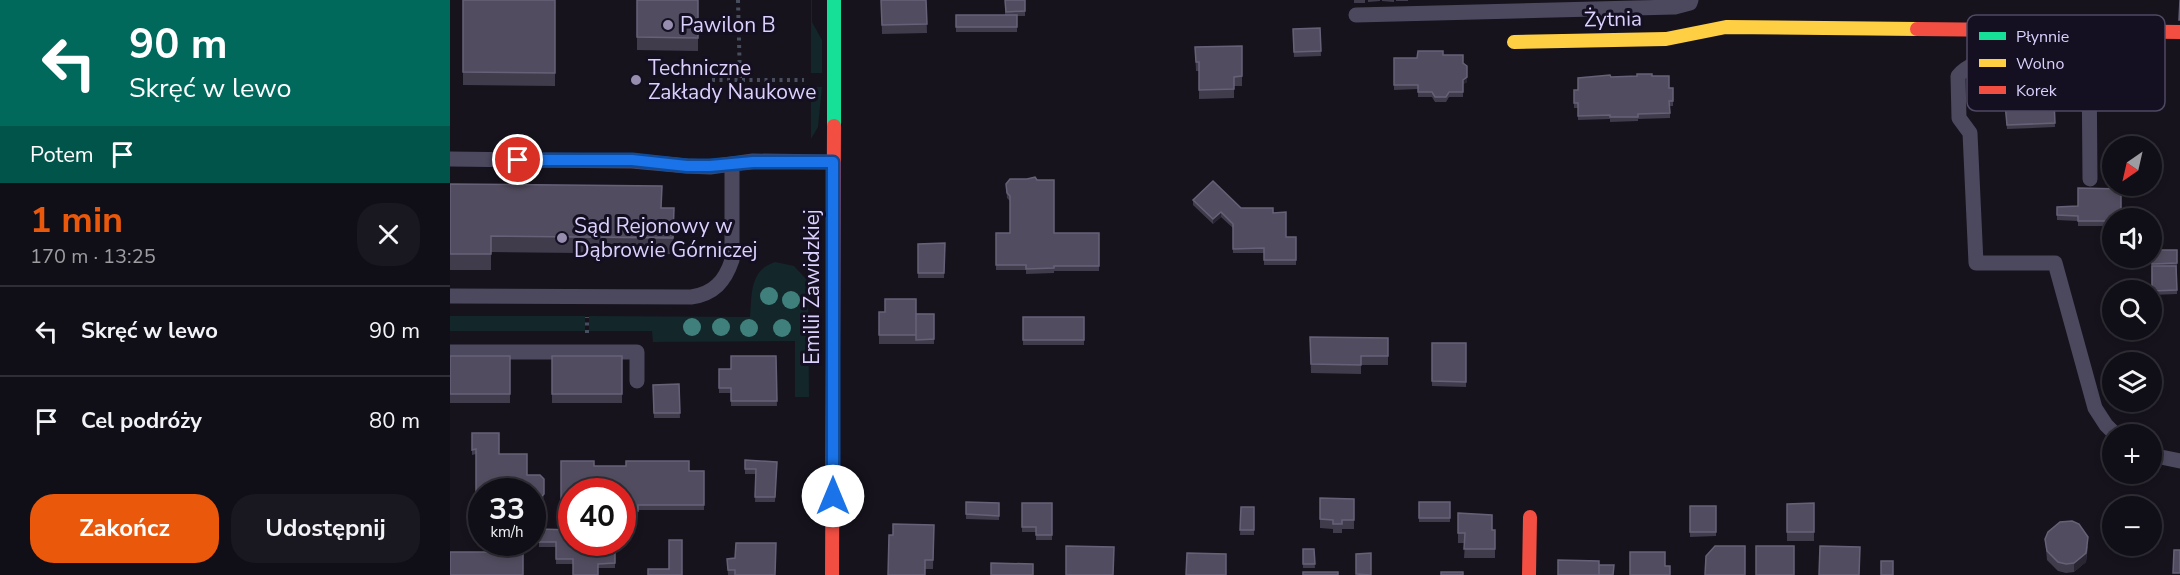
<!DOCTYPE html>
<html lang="pl">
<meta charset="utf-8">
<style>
body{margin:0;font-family:"Nunito Sans",sans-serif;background:#19171f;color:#f1f3f6;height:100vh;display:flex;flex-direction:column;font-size:22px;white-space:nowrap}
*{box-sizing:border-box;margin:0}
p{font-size:20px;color:#9c9ca1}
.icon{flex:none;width:33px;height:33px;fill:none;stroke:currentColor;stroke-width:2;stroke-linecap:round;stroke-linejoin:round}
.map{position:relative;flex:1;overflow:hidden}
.details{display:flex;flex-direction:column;background:#100e16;width:450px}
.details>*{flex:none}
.top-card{background:#00695c;color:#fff;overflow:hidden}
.needle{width:39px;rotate:214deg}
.buttons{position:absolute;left:1652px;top:136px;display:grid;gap:12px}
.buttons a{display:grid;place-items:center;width:60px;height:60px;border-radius:50%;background:#100e16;box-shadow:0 3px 9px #0003,0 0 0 2px #302e35;font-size:30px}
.speed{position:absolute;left:18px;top:478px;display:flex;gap:12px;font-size:30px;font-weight:700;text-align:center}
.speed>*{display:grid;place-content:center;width:78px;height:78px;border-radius:50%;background:#100e16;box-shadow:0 3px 9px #0003,0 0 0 2px #302e35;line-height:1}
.speed small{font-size:15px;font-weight:400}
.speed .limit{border:9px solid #d22;background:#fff;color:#111}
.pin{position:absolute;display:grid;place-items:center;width:51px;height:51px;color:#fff;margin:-26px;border:3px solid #fff;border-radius:50%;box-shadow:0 2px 6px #0007}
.me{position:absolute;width:66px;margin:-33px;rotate:0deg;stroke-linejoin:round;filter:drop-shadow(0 0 4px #0008)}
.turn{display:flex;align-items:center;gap:21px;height:126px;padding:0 30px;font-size:27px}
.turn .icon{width:78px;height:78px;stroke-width:2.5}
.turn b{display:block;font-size:42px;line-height:51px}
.then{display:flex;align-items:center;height:57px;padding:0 30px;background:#0003;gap:12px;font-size:22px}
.round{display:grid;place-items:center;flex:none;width:63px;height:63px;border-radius:24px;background:#19171f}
.headline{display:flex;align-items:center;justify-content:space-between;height:102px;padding:0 30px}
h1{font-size:36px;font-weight:700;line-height:45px;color:#ea580c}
.button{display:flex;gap:12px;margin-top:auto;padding:12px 30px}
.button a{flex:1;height:69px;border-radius:24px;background:#ea580c;color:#fff;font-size:24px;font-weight:700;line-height:69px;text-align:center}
.button a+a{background:#19171f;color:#f1f3f6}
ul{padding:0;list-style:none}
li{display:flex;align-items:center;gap:18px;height:90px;padding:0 30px;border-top:2px solid #302e35}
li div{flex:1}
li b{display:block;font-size:22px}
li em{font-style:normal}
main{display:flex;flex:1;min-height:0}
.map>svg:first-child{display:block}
</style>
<main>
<section class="details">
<div class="top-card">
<div class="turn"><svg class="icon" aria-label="left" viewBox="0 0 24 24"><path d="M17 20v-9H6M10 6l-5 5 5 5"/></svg><div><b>90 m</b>Skręć w lewo</div></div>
<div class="then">Potem<svg class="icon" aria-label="arrive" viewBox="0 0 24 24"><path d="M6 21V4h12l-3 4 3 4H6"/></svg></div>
</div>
<div class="headline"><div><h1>1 min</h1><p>170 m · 13:25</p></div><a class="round"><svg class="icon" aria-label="close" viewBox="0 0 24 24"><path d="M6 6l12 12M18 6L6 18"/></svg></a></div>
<ul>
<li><svg class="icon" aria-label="left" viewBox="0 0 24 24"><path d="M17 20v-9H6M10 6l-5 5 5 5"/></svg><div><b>Skręć w lewo</b></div><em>90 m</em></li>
<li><svg class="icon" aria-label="arrive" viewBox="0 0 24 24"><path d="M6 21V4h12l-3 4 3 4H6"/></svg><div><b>Cel podróży</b></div><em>80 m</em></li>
</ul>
<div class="button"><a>Zakończ</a><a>Udostępnij</a></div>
</section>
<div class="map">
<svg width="1730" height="575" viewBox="0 0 1730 575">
<rect width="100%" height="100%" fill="#16131d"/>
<!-- green -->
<path fill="#132629" d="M 361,0 L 362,0 L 362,22 L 372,40 L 372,73 L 361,73 Z
M 361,87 L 372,87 L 368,127 L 361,139 Z
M 325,262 L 344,266 L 358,281 L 359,397 L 345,397 L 345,341 L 203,342 L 202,331 L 139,331 L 139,316 L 300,317 C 302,296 299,270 325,262 Z
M 0,316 L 135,316 L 135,331 L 0,331 Z"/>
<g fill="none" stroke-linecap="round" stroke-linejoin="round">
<!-- path -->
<path stroke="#474f5e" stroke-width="4" stroke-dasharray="3 4.5" stroke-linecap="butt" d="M 288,0 L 290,80
M 262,80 L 354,80
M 137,333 L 137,317"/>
<!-- lane -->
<path stroke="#4c485e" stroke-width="15" d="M 906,15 L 1225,7 L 1240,3 L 1241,0
M 0,159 L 182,161 L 237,166 L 260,167 L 303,161 L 383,162
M 1640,179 L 1639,58 C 1603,57 1533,46 1508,76 L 1509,118 L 1520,133 L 1526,263 L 1605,263 L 1645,408 L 1656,425 L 1666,435
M 0,296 L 241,297 C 264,294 275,281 282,260 L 282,164
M 0,352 L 187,352 L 187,381
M 1701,455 L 1730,461"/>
<!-- fast -->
<path stroke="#16e098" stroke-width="14" d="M 384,126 L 384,0"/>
<!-- slow -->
<path stroke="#ffcf43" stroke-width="14" d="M 1064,42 L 1216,39 L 1276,27 L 1467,29"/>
<!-- jam -->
<path stroke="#f24e42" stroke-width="14" d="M 1467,29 L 1730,32
M 382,575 L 384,126
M 1079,575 L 1080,517"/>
</g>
<!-- trees -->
<g fill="#3f807d">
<circle cx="319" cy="296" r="9"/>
<circle cx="341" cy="300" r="9"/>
<circle cx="242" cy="327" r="9"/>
<circle cx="271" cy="327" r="9"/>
<circle cx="299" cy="328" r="9"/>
<circle cx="332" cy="328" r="9"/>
</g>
<!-- wall -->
<path fill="#413c4c" d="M 13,0 L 105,0 L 105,86 L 13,85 Z
M 187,0 L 248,0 L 248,51 L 187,50 Z
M 431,0 L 476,0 L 477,33 L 432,34 Z
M 555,0 L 575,0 L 575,16 L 567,16 L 567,32 L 506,32 L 506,15 L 555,15 Z
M 904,0 L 915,0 L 915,3 L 904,3 Z
M 918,0 L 930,0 L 930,1 L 918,2 Z
M 932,0 L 944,0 L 944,2 L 932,1 Z
M 946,0 L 958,0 L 958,1 L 946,1 Z
M 870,28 L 871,56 L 844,57 L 843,29 Z
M 792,46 L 792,86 L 784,86 L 784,98 L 749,99 L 749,71 L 746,71 L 745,47 Z
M 944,58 L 967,58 L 1013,63 L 1017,82 L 1013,84 L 1013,97 L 999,97 L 996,102 L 985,102 L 982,97 L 968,97 L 968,89 L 944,90 Z
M 1202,76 L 1219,88 L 1223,101 L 1223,106 L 1220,106 L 1220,118 L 1188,119 L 1188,121 L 1160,122 L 1160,119 L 1128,120 L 1128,108 L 1124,108 L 1124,90 L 1128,90 L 1161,77 Z
M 1604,101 L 1605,127 L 1557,129 L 1555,103 Z
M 0,184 L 211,208 L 224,208 L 223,254 L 41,252 L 41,270 L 0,270 Z
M 556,184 L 604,233 L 649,233 L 649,271 L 604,271 L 604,273 L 576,274 L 576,270 L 546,270 L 546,233 L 560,233 L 560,201 L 557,198 Z
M 743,200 L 823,213 L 836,237 L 846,237 L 846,265 L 814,265 L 814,253 L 783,253 L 783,228 L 771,217 L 763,224 L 743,205 Z
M 1607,207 L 1662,219 L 1662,226 L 1628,226 L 1628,221 L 1607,220 Z
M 495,243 L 494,278 L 468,278 L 468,244 Z
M 1701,250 L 1727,250 L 1727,294 L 1702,295 Z
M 429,312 L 484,314 L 484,344 L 429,344 Z
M 573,317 L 634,317 L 634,345 L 573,345 Z
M 860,337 L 938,338 L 938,365 L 911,365 L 911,374 L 861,373 Z
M 982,343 L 1016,343 L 1016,387 L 982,386 Z
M 0,356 L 60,356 L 60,403 L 0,403 Z
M 102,356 L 172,356 L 172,403 L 102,403 Z
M 326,356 L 327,406 L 281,406 L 281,393 L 269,393 L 269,369 L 281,369 Z
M 229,384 L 230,418 L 204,418 L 203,385 Z
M 22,433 L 77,475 L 94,479 L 94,499 L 90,503 L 82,503 L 82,492 L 32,492 L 32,503 L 26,503 L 26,454 L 22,455 Z
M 295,460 L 327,462 L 325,502 L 305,502 L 306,474 L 295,474 Z
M 111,461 L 144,466 L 239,471 L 254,471 L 254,510 L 188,510 L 188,516 L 176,516 L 176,501 L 172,501 L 172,492 L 122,492 L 122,510 L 111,510 Z
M 870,498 L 904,499 L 904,529 L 892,529 L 892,533 L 883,533 L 883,529 L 870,528 Z
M 516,502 L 549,503 L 549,520 L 516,519 Z
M 969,502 L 1000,502 L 1000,522 L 969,522 Z
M 572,503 L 602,503 L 602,540 L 586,540 L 586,532 L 572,532 Z
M 1364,503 L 1364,541 L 1337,541 L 1337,504 Z
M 1240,506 L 1266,506 L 1266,536 L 1240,537 Z
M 791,507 L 804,507 L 804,535 L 790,535 Z
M 1008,513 L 1042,530 L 1045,530 L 1045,558 L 1014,558 L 1015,543 L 1008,543 Z
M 484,525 L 483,569 L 475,569 L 443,535 Z
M 89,529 L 152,547 L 165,546 L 165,568 L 148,568 L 123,564 L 106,564 L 106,547 L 89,547 Z
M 1595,539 L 1638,546 L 1636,562 L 1624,572 L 1616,573 L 1608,571 L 1597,560 Z
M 853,549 L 864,549 L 865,568 L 853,568 Z
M 277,559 L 325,575 L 278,575 Z"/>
<!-- shaded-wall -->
<path fill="#292531" d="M 1017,77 L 1017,82 L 1013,84 L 1013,80 Z
M 771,212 L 771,217 L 763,224 L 763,219 Z
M 94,494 L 94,499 L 90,503 L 90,498 Z
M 1638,537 L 1636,562 L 1624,572 L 1624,563 Z"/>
<!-- building -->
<path fill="#514c5f" stroke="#676178" stroke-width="1.5" d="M 13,0 L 105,0 L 105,73 L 13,72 Z
M 187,0 L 248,0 L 248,38 L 187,37 Z
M 431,0 L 476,0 L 477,24 L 432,25 Z
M 555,0 L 575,0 L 575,11 L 556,12 Z
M 1730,0 L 1730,20 L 1729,20 Z
M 506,15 L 567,15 L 567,27 L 506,27 Z
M 870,28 L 871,51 L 844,52 L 843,29 Z
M 792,46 L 792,76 L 784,77 L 784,89 L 749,90 L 749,62 L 746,62 L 745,47 Z
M 968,51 L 993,51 L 993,55 L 1013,55 L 1013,63 L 1017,66 L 1017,77 L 1013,80 L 1013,92 L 999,92 L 996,97 L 985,97 L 982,92 L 968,92 L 968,85 L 944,85 L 944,58 L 967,58 Z
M 1187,74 L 1202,74 L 1202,76 L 1219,76 L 1219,88 L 1223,88 L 1223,101 L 1219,101 L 1220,113 L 1188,114 L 1188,117 L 1160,117 L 1160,115 L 1128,116 L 1128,103 L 1124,103 L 1124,90 L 1128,90 L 1128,78 L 1160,75 L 1161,77 L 1187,76 Z
M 1604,101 L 1605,123 L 1557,125 L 1555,103 Z
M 585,177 L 587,180 L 604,180 L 604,233 L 649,233 L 649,266 L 604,266 L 604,268 L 576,269 L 576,265 L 546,265 L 546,233 L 560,233 L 560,196 L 557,193 L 556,184 L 560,179 L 577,179 Z
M 763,181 L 791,208 L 823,208 L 823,213 L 836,212 L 836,237 L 846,237 L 846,260 L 814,260 L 814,248 L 783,249 L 783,224 L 771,212 L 763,219 L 743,200 Z
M 0,184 L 212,186 L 211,208 L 224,208 L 223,238 L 41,236 L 41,254 L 0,254 Z
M 1628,188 L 1671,189 L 1671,219 L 1662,219 L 1662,221 L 1628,221 L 1628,216 L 1607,215 L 1607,207 L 1628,206 Z
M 495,243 L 494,273 L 468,273 L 468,244 Z
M 1701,250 L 1727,250 L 1727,263 L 1702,264 Z
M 1702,266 L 1726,266 L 1727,290 L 1702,291 Z
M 435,299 L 466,299 L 466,335 L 429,335 L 429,312 L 435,312 Z
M 466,314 L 484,314 L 484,339 L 466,340 Z
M 573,317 L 634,317 L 634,340 L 573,340 Z
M 860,337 L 938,338 L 938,356 L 911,356 L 911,365 L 861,364 Z
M 982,343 L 1016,343 L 1016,382 L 982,381 Z
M 0,356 L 60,356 L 60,394 L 0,394 Z
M 102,356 L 172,356 L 172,394 L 102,394 Z
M 281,356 L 326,356 L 327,401 L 281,401 L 281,388 L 269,388 L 269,369 L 281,369 Z
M 229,384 L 230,413 L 204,413 L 203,385 Z
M 22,433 L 49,433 L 49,454 L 77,454 L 77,475 L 90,475 L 94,479 L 94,494 L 90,498 L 82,498 L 82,492 L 32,492 L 32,498 L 26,498 L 26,449 L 22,450 Z
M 295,460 L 327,462 L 325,497 L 305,497 L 306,469 L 295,469 Z
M 111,461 L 144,461 L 144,466 L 176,466 L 176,461 L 239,461 L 239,471 L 254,471 L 254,505 L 188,505 L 188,511 L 176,511 L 176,497 L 172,496 L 172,492 L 122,492 L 122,505 L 111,505 Z
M 870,498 L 904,499 L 904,520 L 892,520 L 892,524 L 883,524 L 883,520 L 870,519 Z
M 516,502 L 549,503 L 549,516 L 516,514 Z
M 969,502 L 1000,502 L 1000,518 L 969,518 Z
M 572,503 L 602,503 L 602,535 L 586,535 L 586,527 L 572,527 Z
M 1364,503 L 1364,532 L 1337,532 L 1337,504 Z
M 1240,506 L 1266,506 L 1266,532 L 1240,532 Z
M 791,507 L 804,507 L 804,530 L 790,530 Z
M 1008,513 L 1042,515 L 1042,530 L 1045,530 L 1045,549 L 1014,549 L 1015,533 L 1008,533 Z
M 1622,521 L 1629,524 L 1638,537 L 1636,553 L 1624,563 L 1616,564 L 1608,562 L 1597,551 L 1595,539 L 1598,532 L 1610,522 Z
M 443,524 L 484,525 L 483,560 L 475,560 L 475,575 L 438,575 L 439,535 L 443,535 Z
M 89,529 L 122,530 L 122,543 L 152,543 L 152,547 L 165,546 L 165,563 L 148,564 L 148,575 L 123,575 L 123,559 L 106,559 L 106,542 L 89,542 Z
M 219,540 L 232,540 L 232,575 L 198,575 L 198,569 L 219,569 Z
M 286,543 L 326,543 L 325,575 L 285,575 L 285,570 L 278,570 L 277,559 L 285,558 Z
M 616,546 L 664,547 L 663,575 L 616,575 Z
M 1265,546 L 1295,546 L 1295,575 L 1255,575 L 1256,556 Z
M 1306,546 L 1344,546 L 1344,575 L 1306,575 Z
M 1370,546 L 1410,547 L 1409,575 L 1369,575 Z
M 853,549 L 864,549 L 865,564 L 853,564 Z
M 1724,550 L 1730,550 L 1730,573 L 1723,573 Z
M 0,552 L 73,552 L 73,575 L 0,575 Z
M 1180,552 L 1215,552 L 1215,566 L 1220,566 L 1220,575 L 1180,575 Z
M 737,553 L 776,554 L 776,575 L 736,575 Z
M 921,553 L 921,575 L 906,574 L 906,554 Z
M 1108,560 L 1149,561 L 1149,575 L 1108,575 Z
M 1431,561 L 1443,561 L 1443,575 L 1431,575 Z
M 541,563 L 583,564 L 583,575 L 541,575 Z
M 1149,565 L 1164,565 L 1163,575 L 1149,575 Z
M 853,572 L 888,572 L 888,575 L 853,575 Z
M 991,572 L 1013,572 L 1013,575 L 991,575 Z"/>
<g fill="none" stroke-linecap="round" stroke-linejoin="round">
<defs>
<path id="route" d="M 68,160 L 182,160 L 237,166 L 260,166 L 303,162 L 383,162 L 383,496"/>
</defs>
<!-- route casing -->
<use href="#route" stroke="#114b97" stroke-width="15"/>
<!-- route -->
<use href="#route" stroke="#1a73e8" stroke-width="10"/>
</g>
<!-- markers -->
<g fill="#978eaf" stroke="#140f21" stroke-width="2">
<circle cx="218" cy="25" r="6"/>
<circle cx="186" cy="80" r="6"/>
<circle cx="112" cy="238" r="6"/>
</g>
<g text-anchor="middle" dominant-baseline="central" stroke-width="6" stroke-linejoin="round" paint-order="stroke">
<!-- street labels -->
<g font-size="21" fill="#dcd1fd" stroke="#140f21">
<text transform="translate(1163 19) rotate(-1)">Żytnia</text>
<text transform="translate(362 287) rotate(-90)">Emilii Zawidzkiej</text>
</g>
<!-- poi labels -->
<g font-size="21" fill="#dcd1fd" stroke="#140f21" text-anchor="start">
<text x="230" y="25">Pawilon B</text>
<text x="198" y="68">Techniczne<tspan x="198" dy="24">Zakłady Naukowe</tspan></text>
<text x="124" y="226">Sąd Rejonowy w<tspan x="124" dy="24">Dąbrowie Górniczej</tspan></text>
</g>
</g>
<!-- legend -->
<rect x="1517" y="15" width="198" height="96" rx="9" fill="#140f21" stroke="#504963" stroke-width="1.5"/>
<rect x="1529" y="32" width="27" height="8" fill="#16e098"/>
<rect x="1529" y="59" width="27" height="8" fill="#ffcf43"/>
<rect x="1529" y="86" width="27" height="8" fill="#f24e42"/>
<g font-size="16" fill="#dcd1fd">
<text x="1566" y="42">Płynnie</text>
<text x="1566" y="69">Wolno</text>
<text x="1566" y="96">Korek</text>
</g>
</svg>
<div class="buttons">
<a><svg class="needle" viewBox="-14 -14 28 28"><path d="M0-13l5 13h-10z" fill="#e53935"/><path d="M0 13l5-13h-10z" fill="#9c9ca1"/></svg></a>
<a><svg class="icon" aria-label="sound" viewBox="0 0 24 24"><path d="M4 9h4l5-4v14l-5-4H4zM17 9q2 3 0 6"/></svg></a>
<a><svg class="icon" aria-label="search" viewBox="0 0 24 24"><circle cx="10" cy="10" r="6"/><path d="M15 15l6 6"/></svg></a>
<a><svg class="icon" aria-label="layers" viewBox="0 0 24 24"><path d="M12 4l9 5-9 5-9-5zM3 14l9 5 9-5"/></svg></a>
<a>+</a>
<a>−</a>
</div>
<div class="speed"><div>33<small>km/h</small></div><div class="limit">40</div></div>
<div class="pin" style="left:68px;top:160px;background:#d93025"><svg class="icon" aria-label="arrive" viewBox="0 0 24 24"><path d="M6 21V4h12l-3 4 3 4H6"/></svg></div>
<svg class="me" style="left:383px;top:496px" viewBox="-20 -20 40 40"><circle r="19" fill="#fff"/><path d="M0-13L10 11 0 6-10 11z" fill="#1a73e8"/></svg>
</div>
</main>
